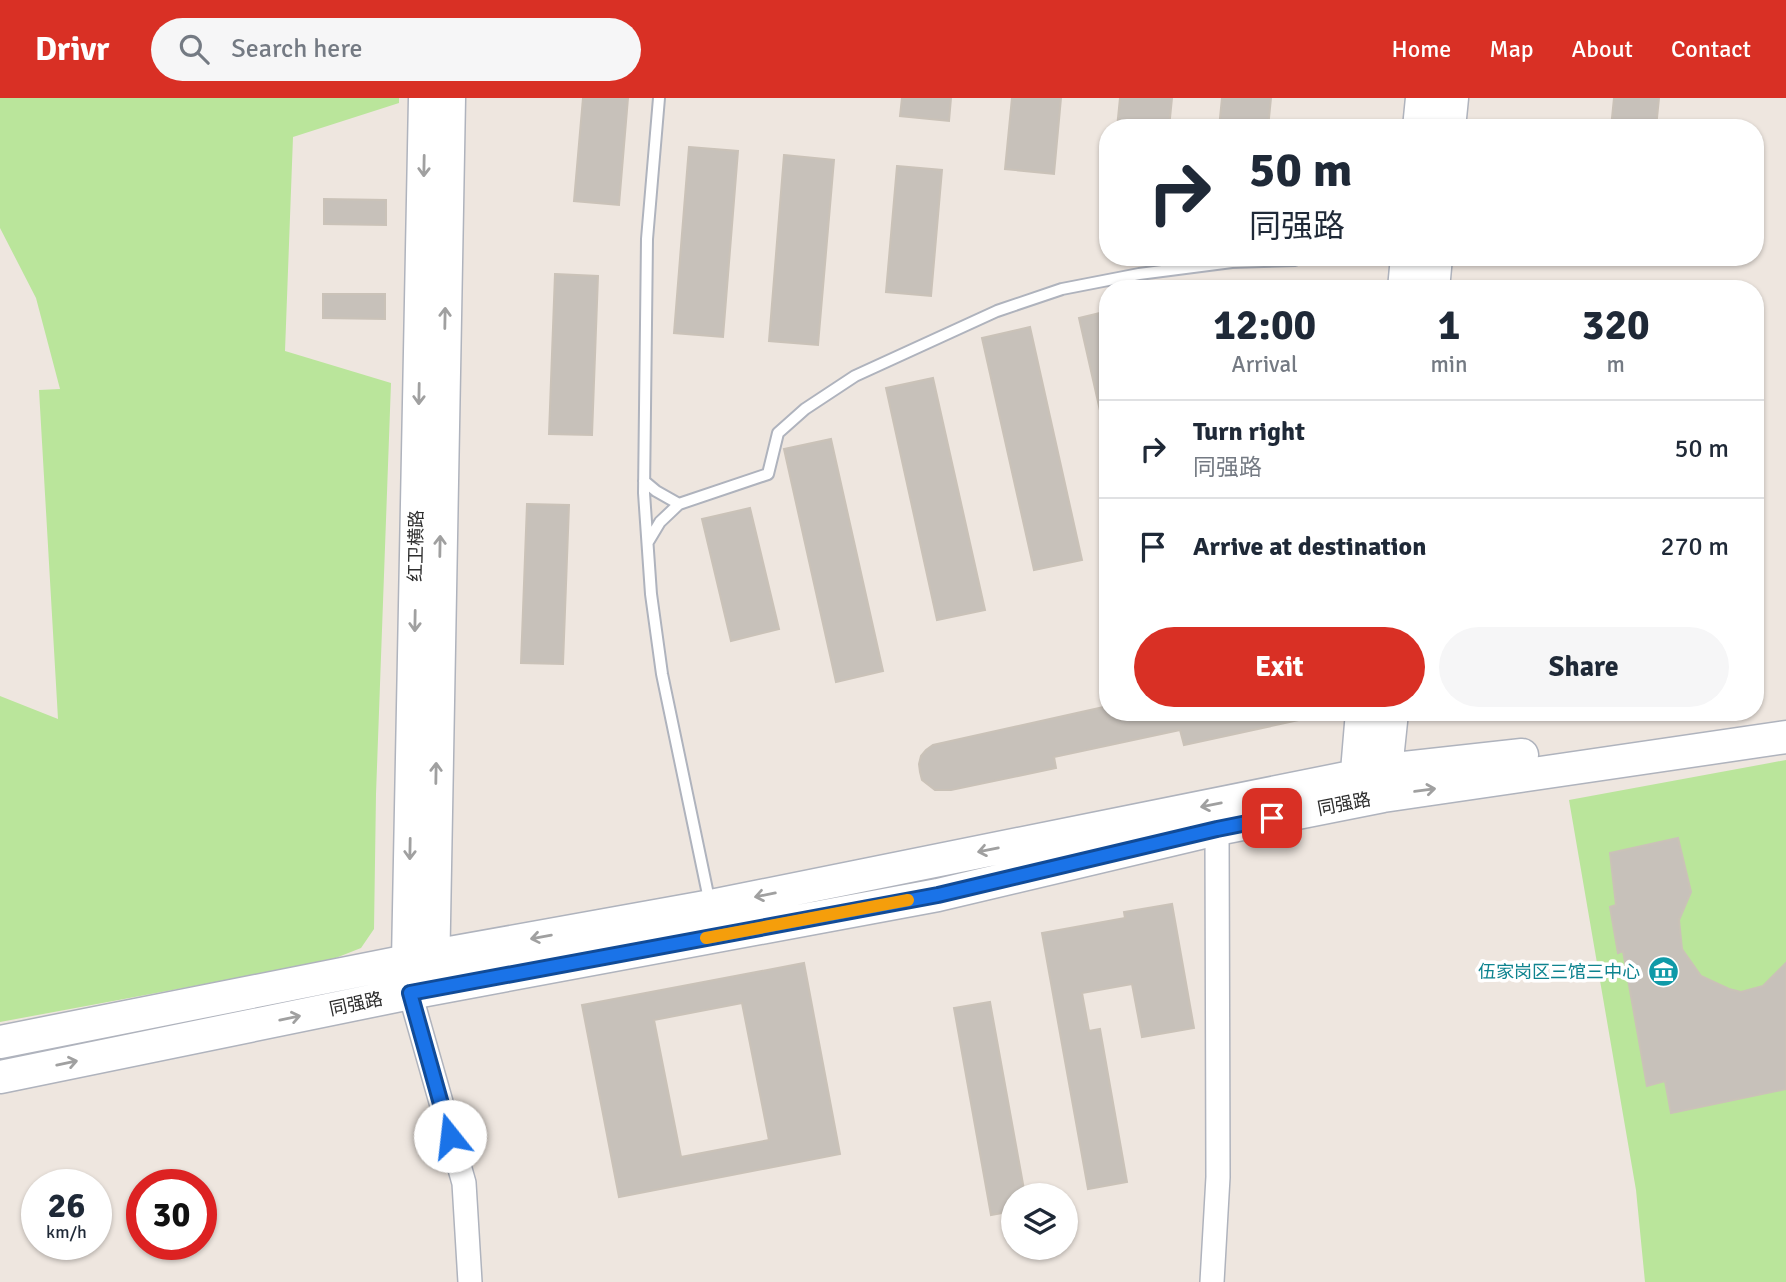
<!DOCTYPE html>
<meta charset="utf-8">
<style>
body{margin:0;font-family:Signika,"Noto Sans SC",sans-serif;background:#f6f6f7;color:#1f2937;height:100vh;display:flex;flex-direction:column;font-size:26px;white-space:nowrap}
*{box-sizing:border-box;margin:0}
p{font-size:23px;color:#747a83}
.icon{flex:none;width:38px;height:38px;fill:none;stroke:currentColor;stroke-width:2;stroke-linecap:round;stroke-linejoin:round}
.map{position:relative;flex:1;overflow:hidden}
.drawer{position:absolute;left:1099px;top:182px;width:665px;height:441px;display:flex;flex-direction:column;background:#fff;border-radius:28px;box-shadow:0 2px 5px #0004}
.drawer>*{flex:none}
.top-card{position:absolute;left:1099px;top:21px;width:665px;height:147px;border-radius:28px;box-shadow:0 2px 5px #0004;background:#fff;color:#1f2937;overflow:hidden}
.buttons{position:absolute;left:1001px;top:1085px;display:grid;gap:14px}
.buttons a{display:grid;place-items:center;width:77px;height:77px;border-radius:50%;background:#fff;box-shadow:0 2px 5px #0004;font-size:35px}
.speed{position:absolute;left:21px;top:1071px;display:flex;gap:14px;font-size:35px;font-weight:700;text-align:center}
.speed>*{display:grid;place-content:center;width:91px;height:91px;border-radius:50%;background:#fff;box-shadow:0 2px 5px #0004;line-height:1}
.speed small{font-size:18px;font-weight:400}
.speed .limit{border:10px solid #d22;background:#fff;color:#111}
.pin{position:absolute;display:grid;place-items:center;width:60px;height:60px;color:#fff;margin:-30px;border-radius:14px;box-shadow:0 4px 10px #0006}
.me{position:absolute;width:77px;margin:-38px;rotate:344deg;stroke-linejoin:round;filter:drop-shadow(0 0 5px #0008)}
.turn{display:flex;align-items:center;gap:24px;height:147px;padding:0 35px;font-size:32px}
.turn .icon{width:91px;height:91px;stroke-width:2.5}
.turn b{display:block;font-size:49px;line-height:60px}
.eta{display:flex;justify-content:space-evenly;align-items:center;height:119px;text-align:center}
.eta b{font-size:42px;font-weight:800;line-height:49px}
.action{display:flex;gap:14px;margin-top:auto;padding:14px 35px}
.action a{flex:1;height:80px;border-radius:42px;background:#d93025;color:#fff;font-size:28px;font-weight:800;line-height:80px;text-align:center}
.action a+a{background:#f6f6f7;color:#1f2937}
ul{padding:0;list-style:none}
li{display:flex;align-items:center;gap:21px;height:98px;padding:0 35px;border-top:2px solid #e0e1e3}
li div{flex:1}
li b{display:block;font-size:26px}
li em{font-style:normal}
header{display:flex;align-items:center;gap:42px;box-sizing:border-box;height:98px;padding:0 35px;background:#d93025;color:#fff}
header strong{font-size:33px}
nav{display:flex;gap:38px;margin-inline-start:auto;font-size:24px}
.search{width:490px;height:63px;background:#f6f6f7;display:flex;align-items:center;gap:18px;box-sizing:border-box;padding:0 24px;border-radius:38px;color:#747a83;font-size:26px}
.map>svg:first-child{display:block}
</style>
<header>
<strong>Drivr</strong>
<div class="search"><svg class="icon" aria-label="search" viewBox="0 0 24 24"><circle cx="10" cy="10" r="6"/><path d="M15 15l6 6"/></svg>Search here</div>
<nav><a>Home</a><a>Map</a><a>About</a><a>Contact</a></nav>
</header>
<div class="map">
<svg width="1786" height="1184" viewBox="0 0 1786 1184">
<rect width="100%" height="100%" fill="#eee6df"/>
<!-- green -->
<path fill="#bae59b" d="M 0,0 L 399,0 L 399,5 L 293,39 L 285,253 L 391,285 L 376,696 L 374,831 L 361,850 L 328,863 L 0,924 L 0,598 L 58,621 L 39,292 L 60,291 L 36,200 L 0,130 Z
M 1786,662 L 1786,1184 L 1645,1184 L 1636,1092 L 1569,702 Z"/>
<!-- building -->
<path fill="#c7c1ba" stroke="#cac2b8" stroke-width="2" fill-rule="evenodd" d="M 583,0 L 628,0 L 619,107 L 574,103 Z
M 902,0 L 951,0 L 949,23 L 900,18 Z
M 1012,0 L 1061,0 L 1054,76 L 1005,71 Z
M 1120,0 L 1172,0 L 1169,30 L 1117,30 Z
M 1222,0 L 1271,0 L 1268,30 L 1219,30 Z
M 1614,0 L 1659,0 L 1656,30 L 1611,30 Z
M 689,49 L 738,53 L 723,239 L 674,235 Z
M 784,57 L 834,62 L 818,247 L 769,243 Z
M 897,68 L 942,72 L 931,198 L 886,194 Z
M 324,101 L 386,102 L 386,127 L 324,126 Z
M 555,176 L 598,178 L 592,337 L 549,336 Z
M 323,196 L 385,196 L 385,221 L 323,220 Z
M 1108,213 L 1108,317 L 1101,317 L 1079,220 Z
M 1030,229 L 1082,462 L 1034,472 L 982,240 Z
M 933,280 L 985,512 L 937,522 L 886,290 Z
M 831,341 L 883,573 L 836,584 L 784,351 Z
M 527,406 L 569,407 L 563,566 L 521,565 Z
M 750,410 L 779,531 L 731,543 L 702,421 Z
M 1108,608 L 1108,614 L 1298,614 L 1299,622 L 1184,647 L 1180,632 L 1054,659 L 1056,670 L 951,692 L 935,692 L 922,682 L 920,674 L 919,666 L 921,658 L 926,652 L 933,647 Z
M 1678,740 L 1691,794 L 1679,822 L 1682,851 L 1701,878 L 1729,891 L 1741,894 L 1763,888 L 1786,865 L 1786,991 L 1671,1015 L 1665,983 L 1647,988 L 1623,853 L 1618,855 L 1610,809 L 1616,807 L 1610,755 Z
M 1172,806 L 1194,930 L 1142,939 L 1132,886 L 1082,895 L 1089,933 L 1100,931 L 1127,1084 L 1088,1091 L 1042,835 L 1125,820 L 1124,814 Z
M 804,865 L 840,1056 L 619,1099 L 582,907 ZM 742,905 L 769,1042 L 681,1059 L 654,922 Z
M 990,904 L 1025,1097 L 1013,1097 L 1013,1113 L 991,1117 L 954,910 Z"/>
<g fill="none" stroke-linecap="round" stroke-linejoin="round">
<defs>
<path id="lane" d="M 659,0 L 647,141 L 644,395 L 651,496 L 662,576 L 710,806
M 644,383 L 656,393 L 679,406
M 648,444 L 660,424 L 679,406 L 768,376 L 778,335 L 805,311 L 855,278 L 997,213 L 1062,191 L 1139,176 L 1232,164 L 1295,162"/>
<path id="street" d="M 410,895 L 464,1085 L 470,1184
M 1212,1184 L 1218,1079 L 1217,731"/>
<path id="secondary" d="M 1419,30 L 1422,0
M 1449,30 L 1452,0
M 1404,191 L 1407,159
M 1433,191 L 1436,159
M 1384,690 L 1392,614
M 1355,697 L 1362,614
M 433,879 L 449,0
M 409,884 L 408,863 L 425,0
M 0,944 L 433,858 L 711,808 L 1386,672 L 1522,657
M 0,979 L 410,895 L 938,797 L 1217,731 L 1383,698 L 1786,639"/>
</defs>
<!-- lane casing -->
<use href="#lane" stroke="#afb3bd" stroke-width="14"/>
<!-- street casing -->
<use href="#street" stroke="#afb3bd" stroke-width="26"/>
<!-- secondary casing -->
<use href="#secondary" stroke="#afb3bd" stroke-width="35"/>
<!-- lane -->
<use href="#lane" stroke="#fff" stroke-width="10"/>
<!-- street -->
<use href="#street" stroke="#fff" stroke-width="23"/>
<!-- secondary -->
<use href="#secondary" stroke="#fff" stroke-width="32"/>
</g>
<!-- one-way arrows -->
<defs><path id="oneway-shaft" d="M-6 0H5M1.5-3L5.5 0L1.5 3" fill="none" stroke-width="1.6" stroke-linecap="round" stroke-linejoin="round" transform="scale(1.75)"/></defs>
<g stroke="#a0a0a0">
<use href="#oneway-shaft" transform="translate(424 68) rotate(91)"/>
<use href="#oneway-shaft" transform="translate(445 220) rotate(-89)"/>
<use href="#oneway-shaft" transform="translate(419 296) rotate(91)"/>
<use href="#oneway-shaft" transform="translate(440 448) rotate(-89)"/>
<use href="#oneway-shaft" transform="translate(415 523) rotate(91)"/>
<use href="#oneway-shaft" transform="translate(436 675) rotate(-89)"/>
<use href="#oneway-shaft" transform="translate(1425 692) rotate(-8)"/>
<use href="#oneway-shaft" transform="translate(1211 707) rotate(169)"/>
<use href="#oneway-shaft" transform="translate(410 751) rotate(91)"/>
<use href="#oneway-shaft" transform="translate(988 752) rotate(169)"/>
<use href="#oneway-shaft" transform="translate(765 797) rotate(169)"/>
<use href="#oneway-shaft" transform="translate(541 839) rotate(170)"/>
<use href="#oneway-shaft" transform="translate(290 920) rotate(-12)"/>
<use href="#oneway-shaft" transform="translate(67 965) rotate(-12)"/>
</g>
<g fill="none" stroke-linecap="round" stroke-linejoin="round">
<defs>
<path id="route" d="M 450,1038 L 410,895 L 938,797 L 1217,731 L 1272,720"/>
</defs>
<!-- route casing -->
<use href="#route" stroke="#114b97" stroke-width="18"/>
<!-- route -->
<use href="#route" stroke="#1a73e8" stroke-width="12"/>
<!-- slow -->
<path stroke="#f59e0b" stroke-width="12" d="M 706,840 L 908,802"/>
</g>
<!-- icons -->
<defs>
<symbol id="museum-disc" viewBox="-11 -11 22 22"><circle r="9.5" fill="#0f9aa8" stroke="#fff"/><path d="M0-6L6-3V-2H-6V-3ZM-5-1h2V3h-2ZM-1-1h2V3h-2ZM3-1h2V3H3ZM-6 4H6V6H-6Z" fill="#fff"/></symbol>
</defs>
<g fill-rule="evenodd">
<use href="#museum-disc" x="1646" y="856" width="35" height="35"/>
</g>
<g text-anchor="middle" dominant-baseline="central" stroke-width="7" stroke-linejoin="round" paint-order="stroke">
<!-- street labels -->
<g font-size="18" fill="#2d2d2d" stroke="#fff">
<text transform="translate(416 448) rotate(-89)">红卫横路</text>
<text transform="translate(1344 706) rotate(-11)">同强路</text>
<text transform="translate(356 906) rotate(-12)">同强路</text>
</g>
<!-- culture labels -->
<g font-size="18" fill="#0d838f" stroke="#fff" text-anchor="end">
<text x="1640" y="874">伍家岗区三馆三中心</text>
</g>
</g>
</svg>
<div class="buttons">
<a><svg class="icon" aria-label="layers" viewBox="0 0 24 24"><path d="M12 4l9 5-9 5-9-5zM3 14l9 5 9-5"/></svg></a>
</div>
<div class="speed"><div>26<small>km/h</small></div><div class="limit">30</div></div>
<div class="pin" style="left:1272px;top:720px;background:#d93025"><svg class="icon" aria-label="arrive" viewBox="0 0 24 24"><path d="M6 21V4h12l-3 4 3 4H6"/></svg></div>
<svg class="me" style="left:450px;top:1038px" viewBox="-20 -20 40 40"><circle r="19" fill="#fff"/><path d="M0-13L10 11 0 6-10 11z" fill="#1a73e8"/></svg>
<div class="top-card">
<div class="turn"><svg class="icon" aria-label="right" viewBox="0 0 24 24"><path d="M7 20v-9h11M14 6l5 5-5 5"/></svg><div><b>50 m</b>同强路</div></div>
</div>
<section class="drawer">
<div class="eta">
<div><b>12:00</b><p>Arrival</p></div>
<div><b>1</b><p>min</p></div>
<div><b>320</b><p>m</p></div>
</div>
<ul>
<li><svg class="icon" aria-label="right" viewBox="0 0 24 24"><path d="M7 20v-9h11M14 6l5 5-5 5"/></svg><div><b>Turn right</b><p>同强路</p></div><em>50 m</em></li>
<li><svg class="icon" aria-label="arrive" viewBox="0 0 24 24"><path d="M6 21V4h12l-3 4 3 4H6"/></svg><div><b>Arrive at destination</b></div><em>270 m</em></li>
</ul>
<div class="action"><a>Exit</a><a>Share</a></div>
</section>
</div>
